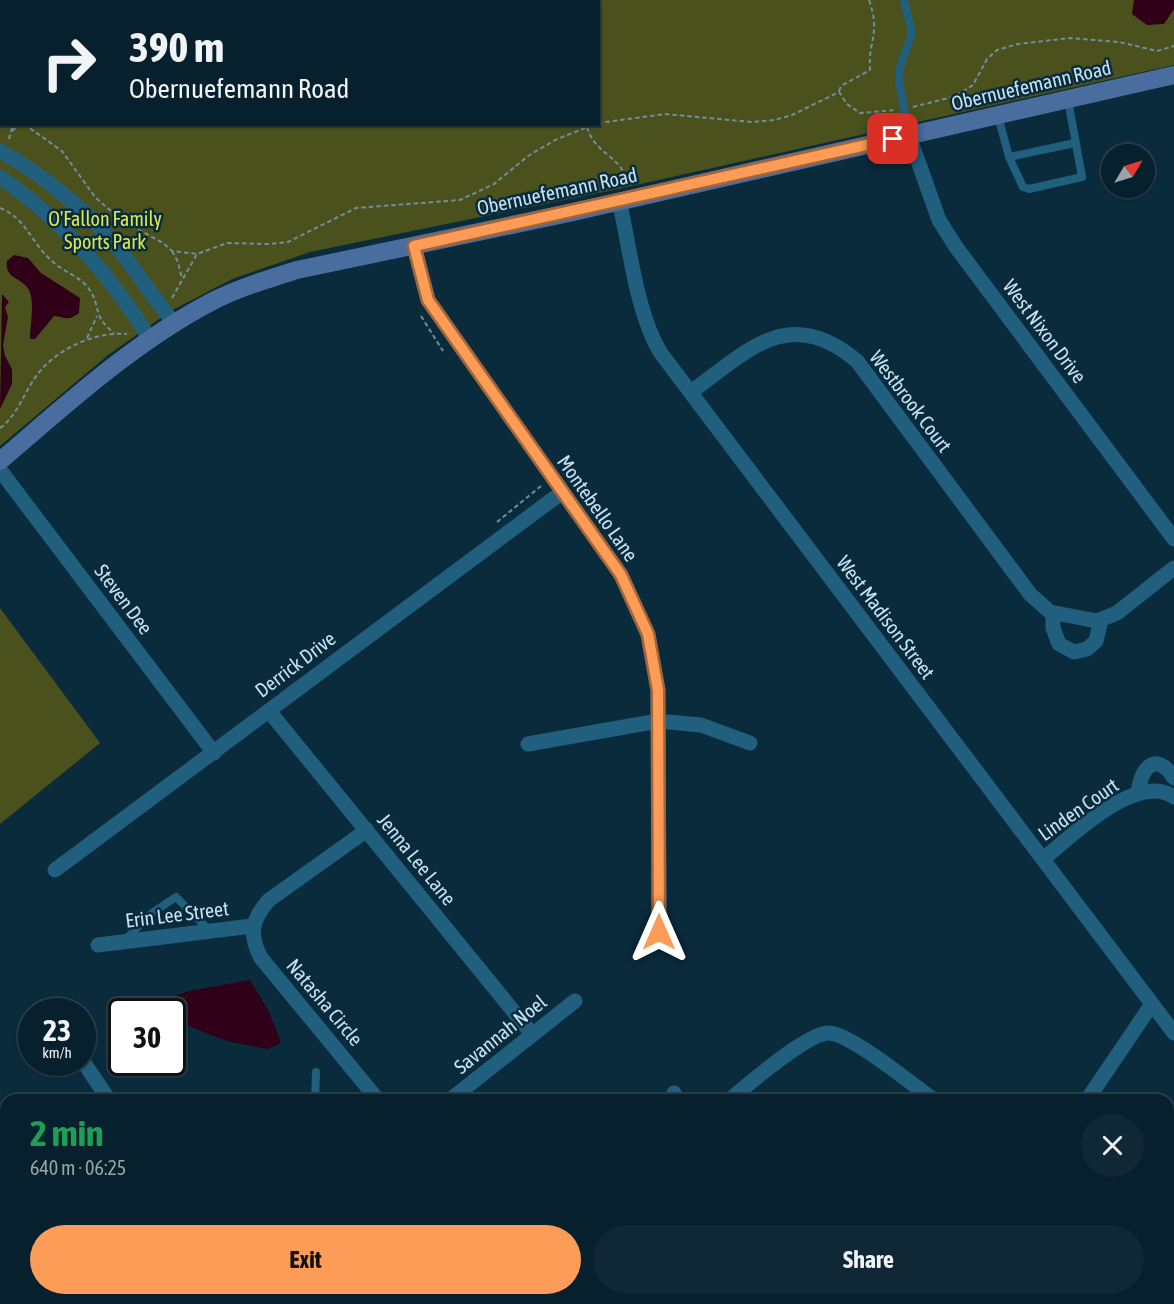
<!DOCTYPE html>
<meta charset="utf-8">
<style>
body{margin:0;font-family:"Asap Condensed",sans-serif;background:#102835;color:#f1f3f6;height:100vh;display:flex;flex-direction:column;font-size:22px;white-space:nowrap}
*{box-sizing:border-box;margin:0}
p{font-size:20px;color:#98a3aa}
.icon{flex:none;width:33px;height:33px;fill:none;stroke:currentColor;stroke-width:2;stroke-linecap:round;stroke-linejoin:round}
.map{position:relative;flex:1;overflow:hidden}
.details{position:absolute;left:0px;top:1094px;width:1174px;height:212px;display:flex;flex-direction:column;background:#07202d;border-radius:18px 18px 0 0;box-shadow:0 2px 4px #0004,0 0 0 2px #283e49}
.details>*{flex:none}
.banner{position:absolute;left:0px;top:0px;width:600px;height:126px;box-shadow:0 2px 4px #0004,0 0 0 2px #283e49;background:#07202d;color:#f1f3f6;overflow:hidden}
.needle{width:39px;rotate:52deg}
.fabs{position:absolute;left:1101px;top:144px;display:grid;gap:12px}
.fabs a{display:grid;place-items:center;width:54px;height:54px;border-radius:50%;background:#07202d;box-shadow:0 2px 4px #0004,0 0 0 2px #283e49;font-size:30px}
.speed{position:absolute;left:18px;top:998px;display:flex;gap:12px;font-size:30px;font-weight:700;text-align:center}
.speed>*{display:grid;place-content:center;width:78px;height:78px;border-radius:50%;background:#07202d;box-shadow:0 2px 4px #0004,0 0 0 2px #283e49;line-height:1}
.speed small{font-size:15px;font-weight:400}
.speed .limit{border:3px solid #111;border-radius:9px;background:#fff;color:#111}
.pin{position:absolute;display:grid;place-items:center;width:51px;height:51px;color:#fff;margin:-26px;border-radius:12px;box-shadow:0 3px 9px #0006}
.me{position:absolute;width:66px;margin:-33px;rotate:0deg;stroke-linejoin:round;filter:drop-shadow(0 0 4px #0008)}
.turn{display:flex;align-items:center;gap:21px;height:126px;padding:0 30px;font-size:27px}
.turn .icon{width:78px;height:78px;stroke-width:2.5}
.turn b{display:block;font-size:42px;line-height:51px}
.round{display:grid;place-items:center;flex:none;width:63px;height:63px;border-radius:32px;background:#102835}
.summary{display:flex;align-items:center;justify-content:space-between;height:102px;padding:0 30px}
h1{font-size:36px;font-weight:700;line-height:45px;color:#1e9e55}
.primary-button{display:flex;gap:12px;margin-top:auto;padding:12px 30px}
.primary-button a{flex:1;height:69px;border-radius:36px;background:#fd9c56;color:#111;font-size:24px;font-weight:700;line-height:69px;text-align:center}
.primary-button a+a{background:#102835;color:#f1f3f6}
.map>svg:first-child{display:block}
</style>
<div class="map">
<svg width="1174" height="1304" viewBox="0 0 1174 1304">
<rect width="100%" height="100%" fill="#092b3c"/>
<!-- green -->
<path fill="#4b511d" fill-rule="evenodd" d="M 0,0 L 1174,0 L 1174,65 L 618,189 L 310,252 L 232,279 L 169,312 L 108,355 L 0,446 ZM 2,2 L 598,2 L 598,124 L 2,124 Z
M 0,608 L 100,743 L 0,824 Z"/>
<!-- water -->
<path fill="#2f0017" d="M 1134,0 L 1174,0 L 1174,9 L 1164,24 L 1147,25 L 1132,14 Z
M 14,255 L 28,258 L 41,273 L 80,298 L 79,313 C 67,322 66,317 54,316 L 35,339 L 30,339 C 30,325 35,303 29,290 C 22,277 4,279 7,261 Z
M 2,294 L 9,302 L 5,307 L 8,317 L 3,345 L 5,356 L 12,369 L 12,384 L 0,409 Z
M 250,980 L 269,1012 L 281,1043 L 267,1049 L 227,1041 L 173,1020 L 172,1011 L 157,1011 L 155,1003 L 189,991 Z"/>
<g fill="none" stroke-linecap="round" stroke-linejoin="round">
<!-- path -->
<path stroke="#6e8fa0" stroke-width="2" stroke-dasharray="4.5 3" stroke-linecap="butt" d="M 15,0 L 16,2
M 254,0 L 257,2
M 288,0 L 289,2
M 136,2 L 141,0
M 334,2 L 334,0
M 0,3 L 2,3
M 0,28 L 2,26
M 0,51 L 2,55
M 839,91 L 841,86 L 870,70 C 868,39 881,34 869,0
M 913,107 L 956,96 L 973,85 L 987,59 L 997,50 L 1018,44 L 1070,38 L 1119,42 L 1157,51 L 1174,46
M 598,123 L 665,114 L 752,122 L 774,120 L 792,115 L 839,92 L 847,104 L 860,113 L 896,110
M 24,124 L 62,151 L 95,197 L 121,220 L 163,243 L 172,251 L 197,254 L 227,243 L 269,244 L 288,242 L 356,208 L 460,200 L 494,184 L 528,156 L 555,140 L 595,124
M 587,127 C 595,155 621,155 628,183
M 12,131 L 18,126 L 25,126
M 9,139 L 13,124
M 0,208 C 26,218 32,244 52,261 C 63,272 80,276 89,289 C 102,308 91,314 114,333
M 172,251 L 178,262 L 182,279
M 172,298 L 197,254
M 421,316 L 443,351
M 87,338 L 97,316
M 0,428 C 18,415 24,392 37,375 C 56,349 96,331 127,334
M 497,522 L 541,486"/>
<!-- lane -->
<path stroke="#215f7f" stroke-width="8" d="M 904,0 L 912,33 L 900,67 L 899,82 L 909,134
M 998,116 L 1009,157 L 1023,187 L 1029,189 L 1082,177 L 1068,100
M 1009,157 L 1075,143
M 124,941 L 152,913 L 176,897 L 210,931
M 315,1100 L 316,1072"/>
<!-- street -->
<path stroke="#215f7f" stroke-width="15" d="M 909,136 L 939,220 L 956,247 L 1174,539
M 0,151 C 45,176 88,212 121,252 C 139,275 155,300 174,323
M 0,177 C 61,219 111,276 150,339
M 619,200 C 630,248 636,311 660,352 L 1174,1033
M 414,246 L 428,300 L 621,575 L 648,635 L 658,691 L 659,932
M 691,392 C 749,350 789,304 857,361 L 1030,594 L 1050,612 L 1097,621 L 1117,613 L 1174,568
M 0,470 L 214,753
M 1053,613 L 1053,628 L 1059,644 L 1074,652 L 1087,649 L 1096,641 L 1101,620
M 269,711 L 532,1034
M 528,744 L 658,721 L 701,725 L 750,743
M 1138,794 C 1140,768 1156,750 1174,778
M 367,830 L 269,900 C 251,920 249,935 261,958 L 378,1100
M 1043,859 C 1071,837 1137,771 1174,797
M 55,870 L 561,493
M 98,945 L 252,926
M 82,1060 L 109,1100
M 674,1093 L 678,1100
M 450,1100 L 575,1001
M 729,1100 C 748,1085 808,1032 829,1033 C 851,1034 913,1085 934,1100
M 1087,1100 L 1152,1004
M 0,1159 L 6,1155
M 1168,1259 L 1174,1263
M 912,1304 L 919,1299
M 1170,1304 L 1174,1299"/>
<!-- secondary -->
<path stroke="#496d9e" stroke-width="18" d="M 0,461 C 67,404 133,343 211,302 C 238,288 268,279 297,270 L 569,213 L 1174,75
M 0,1132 L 6,1140
M 122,1299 L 126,1304"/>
</g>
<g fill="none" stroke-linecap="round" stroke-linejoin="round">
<defs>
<path id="route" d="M 659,932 L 658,690 L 648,634 L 621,575 L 428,300 L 414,246 L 893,139"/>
</defs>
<!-- route casing -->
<use href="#route" stroke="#a46538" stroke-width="15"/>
<!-- route -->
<use href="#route" stroke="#fd9c56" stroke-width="10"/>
</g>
<g text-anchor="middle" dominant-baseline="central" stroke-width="5" stroke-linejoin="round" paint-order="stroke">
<!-- street labels -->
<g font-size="20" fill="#c4e3f5" stroke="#092b3c">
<text transform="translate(1031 85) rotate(-13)">Obernuefemann Road</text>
<text transform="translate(557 191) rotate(-12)">Obernuefemann Road</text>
<text transform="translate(1045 331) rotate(53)">West Nixon Drive</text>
<text transform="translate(911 401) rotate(53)">Westbrook Court</text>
<text transform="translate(598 508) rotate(55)">Montebello Lane</text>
<text transform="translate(124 599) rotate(53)">Steven Dee</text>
<text transform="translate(886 617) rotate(53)">West Madison Street</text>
<text transform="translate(295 664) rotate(-37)">Derrick Drive</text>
<text transform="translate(1078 809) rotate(-35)">Linden Court</text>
<text transform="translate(417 859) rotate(51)">Jenna Lee Lane</text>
<text transform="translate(177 914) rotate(-7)">Erin Lee Street</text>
<text transform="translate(325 1002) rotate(50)">Natasha Circle</text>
<text transform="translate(500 1034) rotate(-39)">Savannah Noel</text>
</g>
<!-- park labels -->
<g font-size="20" fill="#dbea4e" stroke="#092b3c">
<text x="105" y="218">O'Fallon Family<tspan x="105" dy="23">Sports Park</tspan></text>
</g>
</g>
</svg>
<div class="fabs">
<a><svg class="needle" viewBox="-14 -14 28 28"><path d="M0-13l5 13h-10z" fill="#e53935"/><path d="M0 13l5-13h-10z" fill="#98a3aa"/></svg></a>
</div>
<div class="speed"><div>23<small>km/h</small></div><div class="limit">30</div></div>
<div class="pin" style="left:893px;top:139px;background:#d93025"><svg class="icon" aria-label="arrive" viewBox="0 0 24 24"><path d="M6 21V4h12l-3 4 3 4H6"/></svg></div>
<svg class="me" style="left:659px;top:932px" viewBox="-20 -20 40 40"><path d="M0-17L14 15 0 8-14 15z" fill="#fd9c56" stroke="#fff" stroke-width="4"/></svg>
<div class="banner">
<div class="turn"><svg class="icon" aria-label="right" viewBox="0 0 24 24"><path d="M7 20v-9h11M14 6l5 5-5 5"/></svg><div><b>390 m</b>Obernuefemann Road</div></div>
</div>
<section class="details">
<div class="summary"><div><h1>2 min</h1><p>640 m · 06:25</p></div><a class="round"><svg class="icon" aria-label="close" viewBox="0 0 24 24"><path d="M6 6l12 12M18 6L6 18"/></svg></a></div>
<div class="primary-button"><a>Exit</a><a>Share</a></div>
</section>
</div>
